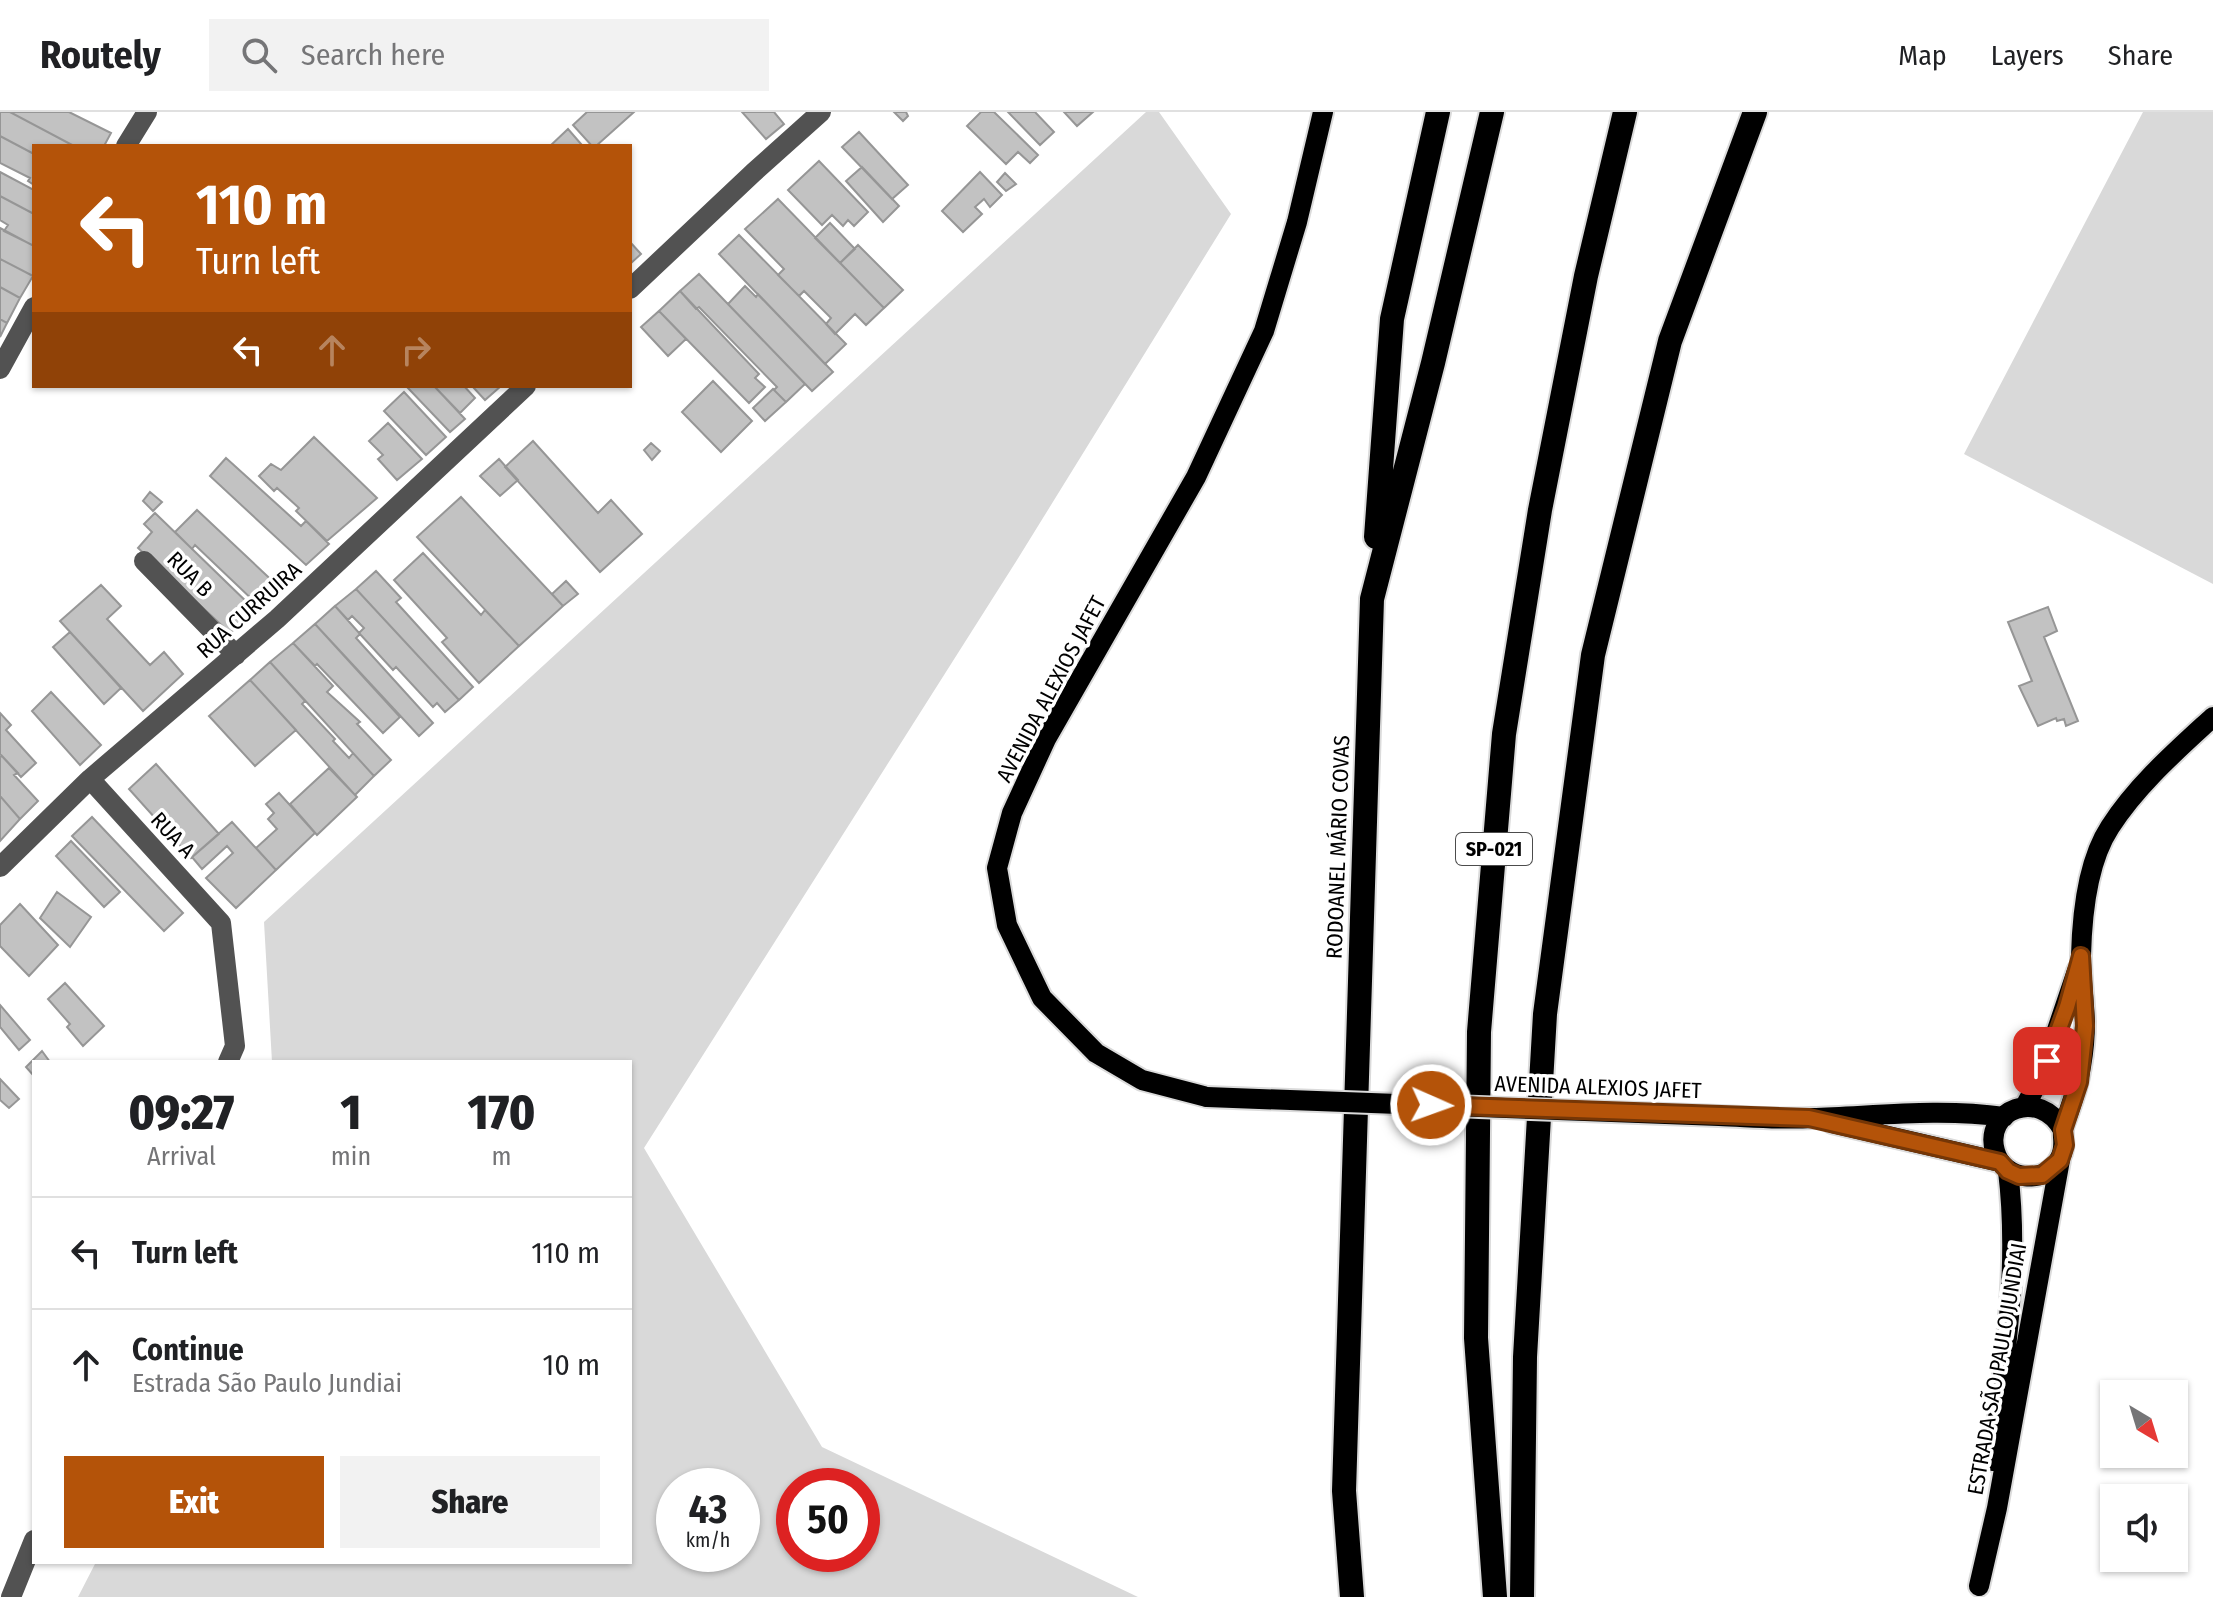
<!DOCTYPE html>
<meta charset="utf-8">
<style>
body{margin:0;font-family:"Fira Sans Condensed",sans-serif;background:#f2f2f2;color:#202124;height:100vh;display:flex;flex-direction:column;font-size:30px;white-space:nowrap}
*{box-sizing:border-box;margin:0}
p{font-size:26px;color:#757577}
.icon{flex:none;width:44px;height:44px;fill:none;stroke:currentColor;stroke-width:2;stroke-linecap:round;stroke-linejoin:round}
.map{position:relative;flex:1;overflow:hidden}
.drawer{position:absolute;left:32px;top:948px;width:600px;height:504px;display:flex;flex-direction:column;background:#fff;border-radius:0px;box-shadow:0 2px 6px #0004}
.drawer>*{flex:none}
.hud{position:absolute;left:32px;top:32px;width:600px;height:244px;border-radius:0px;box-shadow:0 2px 6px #0004;background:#b45309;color:#fff;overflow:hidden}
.needle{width:52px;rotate:142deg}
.buttons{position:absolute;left:2100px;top:1268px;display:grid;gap:16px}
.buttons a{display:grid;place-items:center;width:88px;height:88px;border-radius:0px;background:#fff;box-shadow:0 2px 6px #0004;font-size:40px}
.speed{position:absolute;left:656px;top:1356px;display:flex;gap:16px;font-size:40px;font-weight:700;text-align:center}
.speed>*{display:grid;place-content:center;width:104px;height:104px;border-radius:50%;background:#fff;box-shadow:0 2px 6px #0004;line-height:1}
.speed small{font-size:20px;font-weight:400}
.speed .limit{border:12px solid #d22;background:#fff;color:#111}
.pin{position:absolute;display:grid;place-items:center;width:68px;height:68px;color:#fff;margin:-34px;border-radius:16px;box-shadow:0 4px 12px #0006}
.me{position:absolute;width:88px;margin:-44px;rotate:92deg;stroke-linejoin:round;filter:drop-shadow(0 0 6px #0008)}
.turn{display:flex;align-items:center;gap:28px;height:168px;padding:0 32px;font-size:36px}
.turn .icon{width:104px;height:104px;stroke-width:2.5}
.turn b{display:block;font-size:56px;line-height:68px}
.lanes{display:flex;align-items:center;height:76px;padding:0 32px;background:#0003;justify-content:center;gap:40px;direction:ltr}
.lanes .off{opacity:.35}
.eta{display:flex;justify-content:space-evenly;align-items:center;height:136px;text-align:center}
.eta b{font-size:48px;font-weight:800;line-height:56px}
.action{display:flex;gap:16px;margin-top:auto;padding:16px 32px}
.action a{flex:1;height:92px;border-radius:0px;background:#b45309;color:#fff;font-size:32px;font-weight:800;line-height:92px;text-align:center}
.action a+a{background:#f2f2f2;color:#202124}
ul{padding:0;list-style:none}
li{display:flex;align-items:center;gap:24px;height:112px;padding:0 32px;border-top:2px solid #e0e0e0}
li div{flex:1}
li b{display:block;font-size:30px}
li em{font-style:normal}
header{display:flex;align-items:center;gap:48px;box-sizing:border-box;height:112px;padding:0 40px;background:#fff;border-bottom:2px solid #e0e0e0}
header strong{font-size:38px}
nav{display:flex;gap:44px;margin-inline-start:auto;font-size:28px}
.search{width:560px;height:72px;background:#f2f2f2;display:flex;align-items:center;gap:20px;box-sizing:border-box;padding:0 28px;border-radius:0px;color:#757577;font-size:30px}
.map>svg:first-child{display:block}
</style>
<header>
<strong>Routely</strong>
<div class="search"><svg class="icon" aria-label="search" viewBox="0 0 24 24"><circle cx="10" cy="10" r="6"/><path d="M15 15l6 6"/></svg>Search here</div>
<nav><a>Map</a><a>Layers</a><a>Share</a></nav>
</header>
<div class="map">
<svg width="2213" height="1485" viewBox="0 0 2213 1485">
<rect width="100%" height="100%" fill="#fff"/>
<!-- green -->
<path fill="#d9d9d9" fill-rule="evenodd" d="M 1146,0 L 1159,0 L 1231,102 L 1017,448 L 644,1036 L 822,1335 L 1138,1485 L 78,1485 L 96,1450 L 630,1450 L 630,950 L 272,950 L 264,810 ZM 674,1374 L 742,1374 L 742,1442 L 674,1442 ZM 794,1374 L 862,1374 L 862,1442 L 794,1442 Z
M 2143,0 L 2213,0 L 2213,472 L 1964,342 Z"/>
<!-- building -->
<path fill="#c2c2c2" stroke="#969696" stroke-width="2" d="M 0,0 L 10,0 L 74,34 L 34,34 L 34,42 L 0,24 Z
M 10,0 L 69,0 L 111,21 L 104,34 L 74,34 Z
M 587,0 L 634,0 L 596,34 L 592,34 L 573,13 Z
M 742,0 L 774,0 L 784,12 L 766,27 Z
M 894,0 L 906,0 L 908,4 L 903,9 Z
M 981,0 L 994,0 L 1038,43 L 1030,51 L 1018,40 L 1006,52 L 967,14 Z
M 1008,0 L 1035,0 L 1054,20 L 1040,33 Z
M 1064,0 L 1093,0 L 1077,14 Z
M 568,17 L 581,32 L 579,34 L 550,34 Z
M 859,20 L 908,73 L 892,87 L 842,35 Z
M 0,24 L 34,42 L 34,73 L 28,69 L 30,66 L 0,51 Z
M 819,49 L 868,100 L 854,114 L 848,108 L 843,114 L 832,103 L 822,113 L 788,78 Z
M 862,55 L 899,94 L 883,110 L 846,69 Z
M 0,60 L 34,78 L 34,102 L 0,84 Z
M 980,60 L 1002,83 L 990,95 L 984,87 L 975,95 L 982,102 L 963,120 L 942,99 Z
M 1005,61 L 1016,72 L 1006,79 L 997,70 Z
M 0,84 L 34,102 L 34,134 L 4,119 L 8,113 L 0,108 Z
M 778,87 L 884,196 L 866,213 L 855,202 L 835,222 L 826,212 L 831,206 L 804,179 L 799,184 L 778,163 L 784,157 L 745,117 Z
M 830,111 L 855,137 L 840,151 L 815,126 Z
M 0,116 L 34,134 L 33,164 L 0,147 Z
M 739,123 L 846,232 L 825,252 L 719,142 Z
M 630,130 L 641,142 L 630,152 Z
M 858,133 L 903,178 L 884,196 L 840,151 Z
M 0,147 L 33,164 L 20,186 L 0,175 Z
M 699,162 L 805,272 L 786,290 L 774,278 L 777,275 L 699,195 L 696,197 L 680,179 Z
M 745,174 L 756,185 L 758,182 L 833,260 L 812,279 L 728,192 Z
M 0,175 L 20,186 L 7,211 L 0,207 Z
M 680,179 L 759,262 L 755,266 L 765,275 L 749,291 L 659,199 Z
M 659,199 L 686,227 L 668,244 L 641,215 Z
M 0,207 L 7,211 L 0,225 Z
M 713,269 L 752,309 L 721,340 L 682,300 Z
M 406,274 L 434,274 L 465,307 L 450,320 Z
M 434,274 L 464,274 L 475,286 L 460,301 Z
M 472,274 L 501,274 L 485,288 Z
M 773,277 L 786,290 L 765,309 L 753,296 Z
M 404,280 L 446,325 L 426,343 L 384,299 Z
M 388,311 L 422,347 L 397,368 L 378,347 L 383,343 L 369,329 Z
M 314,325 L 377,386 L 327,429 L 296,399 L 299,396 L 277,376 L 274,379 L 259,364 L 271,352 L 281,358 Z
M 533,329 L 598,401 L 611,388 L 642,422 L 600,460 L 505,355 Z
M 651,331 L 660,339 L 652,348 L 644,338 Z
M 226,346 L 301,414 L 306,409 L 329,432 L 306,453 L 210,364 Z
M 499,347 L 518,368 L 500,384 L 480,364 Z
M 150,380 L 162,390 L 153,399 L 143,389 Z
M 461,385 L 563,494 L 519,534 L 417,425 Z
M 197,398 L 281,477 L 260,495 L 195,433 L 192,437 L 175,420 Z
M 155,401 L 256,499 L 230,521 L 138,436 L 152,420 L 144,412 Z
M 423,441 L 481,503 L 485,498 L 519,534 L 479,571 L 442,530 L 447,526 L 394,468 Z
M 376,459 L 401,486 L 396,490 L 473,575 L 459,588 L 356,477 Z
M 566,469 L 578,482 L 563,494 L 552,482 Z
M 101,473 L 121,494 L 107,507 L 150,553 L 164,540 L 183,562 L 143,599 L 60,509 Z
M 356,477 L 459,588 L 445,600 L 437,591 L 433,595 L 396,555 L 393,558 L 359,521 L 364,516 L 352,504 L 348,508 L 335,494 Z
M 335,494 L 360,522 L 356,526 L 433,611 L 419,624 L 315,512 Z
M 2048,495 L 2057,519 L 2044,525 L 2078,609 L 2066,614 L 2064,607 L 2057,609 L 2056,606 L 2038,614 L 2019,574 L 2032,569 L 2008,510 Z
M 315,512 L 400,605 L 383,621 L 317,552 L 315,554 L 293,531 Z
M 70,520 L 121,576 L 104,592 L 53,535 Z
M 293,531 L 333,574 L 327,580 L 360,610 L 357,612 L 391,648 L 374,664 L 270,550 Z
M 270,550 L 305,589 L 302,592 L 335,627 L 333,629 L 349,646 L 353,641 L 374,664 L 355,683 L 250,568 Z
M 250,568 L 296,618 L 255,654 L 209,604 Z
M 51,580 L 101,633 L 80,653 L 32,599 Z
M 0,601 L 11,613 L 6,618 L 36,651 L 21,665 L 0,642 Z
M 2,644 L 18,661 L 14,663 L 38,689 L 20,707 L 0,684 L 0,645 Z
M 156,652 L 219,722 L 191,746 L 129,677 Z
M 329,656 L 357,685 L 317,723 L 290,692 Z
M 279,681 L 315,721 L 276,758 L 256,736 L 277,717 L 268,707 L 274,701 L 266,692 Z
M 0,684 L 20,707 L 0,729 Z
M 92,705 L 183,801 L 164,819 L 72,724 Z
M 232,710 L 276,758 L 236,796 L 206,766 L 233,741 L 227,734 L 202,757 L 192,745 Z
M 71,729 L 120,780 L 104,795 L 56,744 Z
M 57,780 L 91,805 L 70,835 L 40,806 Z
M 20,792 L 58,833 L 29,864 L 0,834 L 0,813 Z
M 65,871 L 104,914 L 83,934 L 67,915 L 70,912 L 48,887 Z
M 0,893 L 30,928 L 19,938 L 0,915 Z
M 42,939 L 50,950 L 34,950 L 34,964 L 26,955 Z
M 0,967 L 19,987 L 9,996 L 0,988 Z"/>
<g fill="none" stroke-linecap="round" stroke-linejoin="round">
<defs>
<path id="major" d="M 1207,985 L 1142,968 L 1096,941 L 1042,886 L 1007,813 L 997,756 L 1012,701 L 1046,627 L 1196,365 L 1264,219 L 1297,110 L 1323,0
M 2025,994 L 2041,965 L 2077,859
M 1719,1004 C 1749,1005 1781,1008 1812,1006 C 1876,1004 1940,996 2004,1005
M 1832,1011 L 2000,1050
M 2063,1018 C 2040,975 1983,998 1995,1039 C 2003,1069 2046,1074 2060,1046 C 2066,1035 2062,1027 2063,1017 C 2064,1011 2067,1005 2069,999 C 2079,971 2085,941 2085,910 C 2084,888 2081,866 2081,844 C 2082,803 2087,750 2110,715 C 2137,673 2176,639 2213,605
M 1993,1349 C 2004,1252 2020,1156 2008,1059
M 1979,1474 L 1997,1396 L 2060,1048"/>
<path id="highway" d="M 1376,425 L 1392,207 L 1438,0
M 1352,1485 L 1344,1379 L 1372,487 L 1433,251 L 1492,0
M 1495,1485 L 1476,1226 L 1479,920 L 1504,622 L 1540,398 L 1586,164 L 1625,0
M 1522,1485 L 1525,1245 L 1545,902 L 1593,543 L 1670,229 L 1755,0"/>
</defs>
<!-- major casing -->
<use href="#major" stroke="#dbdbdb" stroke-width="24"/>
<!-- highway casing -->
<use href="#highway" stroke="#dbdbdb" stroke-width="28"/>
<!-- minor -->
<path stroke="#525252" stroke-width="20" d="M 126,34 L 147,0
M 630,177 L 753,61 L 821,0
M 0,257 L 34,195
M 144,449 L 236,543
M 90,667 L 221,811 L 235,934 L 228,950
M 0,755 L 90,667 L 277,507 L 526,274
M 11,1485 L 34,1428"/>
<!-- major -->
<use href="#major" stroke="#000" stroke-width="20"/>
<!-- highway -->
<use href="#highway" stroke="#000" stroke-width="24"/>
<defs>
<path id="major-bridge" d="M 1207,985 L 1719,1004"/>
</defs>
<!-- major-bridge casing -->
<use href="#major-bridge" stroke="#dbdbdb" stroke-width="24" stroke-linecap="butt"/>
<!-- major-bridge -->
<use href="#major-bridge" stroke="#000" stroke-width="20"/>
</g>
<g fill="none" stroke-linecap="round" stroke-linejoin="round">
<defs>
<path id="route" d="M 1431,993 L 1809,1006 L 2000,1050 L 2008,1059 L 2019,1064 L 2042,1063 L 2060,1048 L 2065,1033 L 2063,1018 L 2079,970 L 2085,914 L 2081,844 L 2067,895 L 2047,949"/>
</defs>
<!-- route casing -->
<use href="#route" stroke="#753606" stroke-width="20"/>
<!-- route -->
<use href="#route" stroke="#b45309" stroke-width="14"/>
</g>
<g text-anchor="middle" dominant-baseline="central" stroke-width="7" stroke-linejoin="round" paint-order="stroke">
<!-- shield labels -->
<rect fill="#fff" stroke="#4c4c4c" stroke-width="2" x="1456" y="721" width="76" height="32" rx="6"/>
<g font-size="20" font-weight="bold" fill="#000">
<text x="1494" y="737">SP-021</text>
</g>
<!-- street labels -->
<g font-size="22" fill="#000" stroke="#fff">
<text transform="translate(190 462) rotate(45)">RUA B</text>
<text transform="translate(249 498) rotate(-42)">RUA CURRUIRA</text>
<text transform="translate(1051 577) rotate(-62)">AVENIDA ALEXIOS JAFET</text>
<text transform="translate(173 723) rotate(47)">RUA A</text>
<text transform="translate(1338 735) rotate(-88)">RODOANEL MÁRIO COVAS</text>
<text transform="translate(1598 975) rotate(2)">AVENIDA ALEXIOS JAFET</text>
<text transform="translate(1997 1257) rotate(-80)">ESTRADA SÃO PAULO JUNDIAI</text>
</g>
</g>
</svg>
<div class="buttons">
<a><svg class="needle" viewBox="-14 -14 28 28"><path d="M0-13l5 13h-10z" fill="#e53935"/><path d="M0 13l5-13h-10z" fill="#757577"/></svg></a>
<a><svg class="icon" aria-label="sound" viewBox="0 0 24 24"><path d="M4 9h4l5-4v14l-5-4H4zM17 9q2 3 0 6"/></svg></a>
</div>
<div class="speed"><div>43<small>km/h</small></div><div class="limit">50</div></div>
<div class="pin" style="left:2047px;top:949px;background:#d93025"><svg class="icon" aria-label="arrive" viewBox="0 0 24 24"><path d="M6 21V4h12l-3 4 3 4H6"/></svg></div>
<svg class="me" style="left:1431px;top:993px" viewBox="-20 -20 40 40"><circle r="17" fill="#b45309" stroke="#fff" stroke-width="3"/><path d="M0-11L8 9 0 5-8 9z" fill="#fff"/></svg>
<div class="hud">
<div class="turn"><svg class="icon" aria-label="left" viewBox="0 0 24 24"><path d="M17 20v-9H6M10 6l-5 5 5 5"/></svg><div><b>110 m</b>Turn left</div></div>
<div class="lanes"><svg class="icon" aria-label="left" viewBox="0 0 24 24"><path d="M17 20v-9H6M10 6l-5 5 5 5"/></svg><svg class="icon off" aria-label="ahead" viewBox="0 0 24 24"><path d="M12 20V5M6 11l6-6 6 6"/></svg><svg class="icon off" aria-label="right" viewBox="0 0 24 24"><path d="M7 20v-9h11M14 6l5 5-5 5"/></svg></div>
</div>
<section class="drawer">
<div class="eta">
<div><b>09:27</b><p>Arrival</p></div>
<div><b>1</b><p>min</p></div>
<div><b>170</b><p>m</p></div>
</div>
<ul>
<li><svg class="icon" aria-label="left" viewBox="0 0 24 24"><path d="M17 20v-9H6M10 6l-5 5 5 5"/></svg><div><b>Turn left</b></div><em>110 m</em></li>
<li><svg class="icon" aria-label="ahead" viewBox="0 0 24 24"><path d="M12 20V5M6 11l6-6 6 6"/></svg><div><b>Continue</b><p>Estrada São Paulo Jundiai</p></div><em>10 m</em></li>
</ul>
<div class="action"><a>Exit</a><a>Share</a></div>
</section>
</div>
